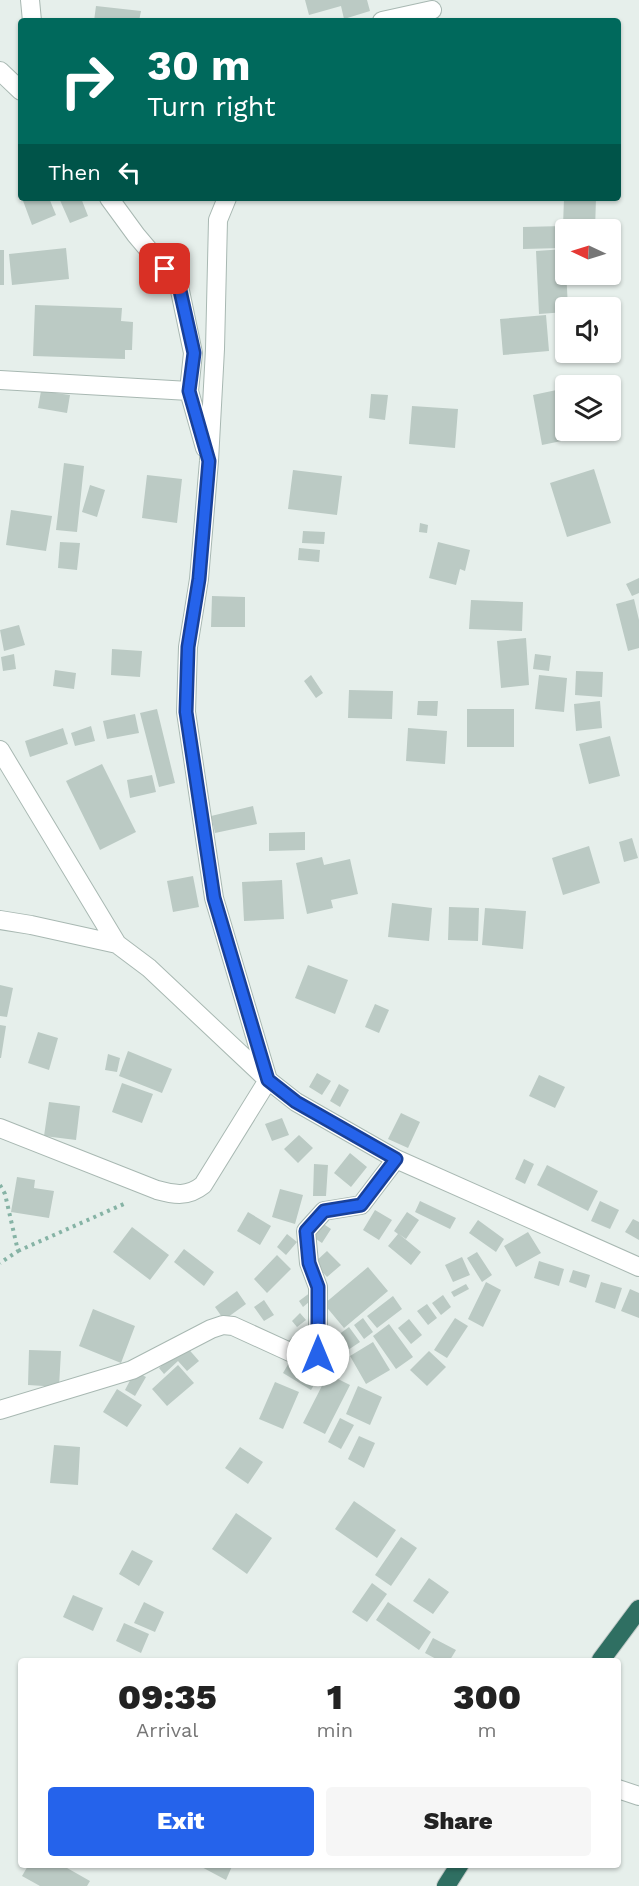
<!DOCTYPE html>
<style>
body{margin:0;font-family:"Work Sans",sans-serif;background:#f6f6f6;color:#222;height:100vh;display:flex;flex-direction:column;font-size:22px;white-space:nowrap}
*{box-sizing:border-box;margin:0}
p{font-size:20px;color:#767676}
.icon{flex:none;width:33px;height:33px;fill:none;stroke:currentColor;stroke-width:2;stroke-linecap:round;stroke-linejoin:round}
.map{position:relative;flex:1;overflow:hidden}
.panel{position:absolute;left:18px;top:1658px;width:603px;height:210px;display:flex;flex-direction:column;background:#fff;border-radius:6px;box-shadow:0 2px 4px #0004}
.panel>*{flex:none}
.banner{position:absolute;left:18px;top:18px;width:603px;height:183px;border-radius:6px;box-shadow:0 2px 4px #0004;background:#00695c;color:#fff;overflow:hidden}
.needle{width:39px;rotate:274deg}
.controls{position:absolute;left:555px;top:219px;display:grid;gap:12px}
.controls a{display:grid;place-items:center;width:66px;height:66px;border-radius:6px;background:#fff;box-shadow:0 2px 4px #0004;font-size:30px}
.pin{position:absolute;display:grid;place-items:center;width:51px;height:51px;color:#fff;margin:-26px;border-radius:12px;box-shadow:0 3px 9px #0006}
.me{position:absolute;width:66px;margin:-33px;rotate:0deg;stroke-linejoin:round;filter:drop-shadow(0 0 4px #0008)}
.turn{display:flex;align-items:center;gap:21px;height:126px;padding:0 30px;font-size:27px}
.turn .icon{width:78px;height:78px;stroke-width:2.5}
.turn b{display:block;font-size:42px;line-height:51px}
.then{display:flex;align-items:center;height:57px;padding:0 30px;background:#0003;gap:12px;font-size:22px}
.eta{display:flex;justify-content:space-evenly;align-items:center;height:102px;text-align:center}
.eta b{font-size:36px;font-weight:800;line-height:42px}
.cta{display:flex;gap:12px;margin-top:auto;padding:12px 30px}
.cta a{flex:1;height:69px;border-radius:6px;background:#2563eb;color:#fff;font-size:24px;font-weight:800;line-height:69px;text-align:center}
.cta a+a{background:#f6f6f6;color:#222}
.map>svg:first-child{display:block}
</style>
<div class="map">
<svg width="639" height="1886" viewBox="0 0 639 1886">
<rect width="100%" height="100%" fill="#e6efeb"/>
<!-- building -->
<path fill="#bbcac4" d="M 305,0 L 367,0 L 370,11 L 344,19 L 341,6 L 309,15 Z
M 96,6 L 141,11 L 139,21 L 94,21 Z
M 22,198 L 49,198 L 56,215 L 32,225 Z
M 59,198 L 81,198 L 88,216 L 70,223 Z
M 564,198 L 596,198 L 595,230 L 566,230 L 566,232 L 562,232 L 562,248 L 523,249 L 523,227 L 563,226 Z
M 66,248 L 69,279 L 12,285 L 9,254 Z
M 565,249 L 568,308 L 566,308 L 566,312 L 539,314 L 536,251 Z
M 0,250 L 4,250 L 4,285 L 0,285 Z
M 35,305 L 122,308 L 121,321 L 133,322 L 132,350 L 125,350 L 125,359 L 33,356 Z
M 546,315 L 549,351 L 503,355 L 500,319 Z
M 566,388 L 566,430 L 575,430 L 576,438 L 542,445 L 533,395 Z
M 41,391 L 70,395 L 67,413 L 38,408 Z
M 371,394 L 388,395 L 385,420 L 369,418 Z
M 412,406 L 458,409 L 455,448 L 409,444 Z
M 64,463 L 84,466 L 77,532 L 56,530 Z
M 594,469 L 611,523 L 567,537 L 550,483 Z
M 293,470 L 342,476 L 337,515 L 288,509 Z
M 147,475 L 182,479 L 177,523 L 142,518 Z
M 90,485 L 105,490 L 97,517 L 82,512 Z
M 11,510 L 52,516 L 46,551 L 6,545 Z
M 420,523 L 428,525 L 427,533 L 419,532 Z
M 303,531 L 325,532 L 324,544 L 302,543 Z
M 60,542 L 80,543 L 77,570 L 58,568 Z
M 438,542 L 470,550 L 465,571 L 460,569 L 456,585 L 429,578 Z
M 299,548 L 320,550 L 319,562 L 298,560 Z
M 639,578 L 639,593 L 632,596 L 626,584 Z
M 212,596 L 245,597 L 245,627 L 211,627 Z
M 634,599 L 639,620 L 639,648 L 628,651 L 616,604 Z
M 471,600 L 523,602 L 522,631 L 469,629 Z
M 19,625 L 25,645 L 4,651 L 0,630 Z
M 526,638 L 529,685 L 501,688 L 497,641 Z
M 112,649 L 142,651 L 140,677 L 111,675 Z
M 14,654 L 16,669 L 3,671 L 1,657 Z
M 535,654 L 551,656 L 549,671 L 533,669 Z
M 55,670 L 76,673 L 74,689 L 53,686 Z
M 576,671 L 603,672 L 602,697 L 575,695 Z
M 311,675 L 323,693 L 316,698 L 304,681 Z
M 539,675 L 567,678 L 564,712 L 535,709 Z
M 349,690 L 393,691 L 392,719 L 348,718 Z
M 418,701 L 438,701 L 437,716 L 417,715 Z
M 600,701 L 602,728 L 576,731 L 574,704 Z
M 157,709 L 175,783 L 159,787 L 140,713 Z
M 467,709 L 514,709 L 514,747 L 467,747 Z
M 135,714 L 139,733 L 107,739 L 103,721 Z
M 91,726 L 95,741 L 75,746 L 71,733 Z
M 63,728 L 68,744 L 30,757 L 25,741 Z
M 408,728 L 447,731 L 445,764 L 406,761 Z
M 610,736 L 620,776 L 589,784 L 579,744 Z
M 102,764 L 136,832 L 100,850 L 66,781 Z
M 152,775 L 156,792 L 130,798 L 127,780 Z
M 253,806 L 257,824 L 215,833 L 211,816 Z
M 305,832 L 305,850 L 269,851 L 269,833 Z
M 632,838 L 638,858 L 624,862 L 619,842 Z
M 589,846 L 600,883 L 563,895 L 552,858 Z
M 322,857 L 324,865 L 350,859 L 358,894 L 331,900 L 333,908 L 307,914 L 296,863 Z
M 193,876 L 199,907 L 173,912 L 167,881 Z
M 282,880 L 284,919 L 244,921 L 242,882 Z
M 392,903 L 432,908 L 429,941 L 388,937 Z
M 449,907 L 479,908 L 478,941 L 448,940 Z
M 485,908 L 526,911 L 523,949 L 482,945 Z
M 308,965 L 348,980 L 335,1014 L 295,998 Z
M 0,985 L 13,988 L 7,1017 L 0,1016 Z
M 375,1004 L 389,1010 L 379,1033 L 365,1027 Z
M 0,1025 L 6,1026 L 1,1058 L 0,1058 Z
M 38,1032 L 58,1038 L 49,1070 L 28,1063 Z
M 128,1051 L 172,1069 L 162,1093 L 119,1076 Z
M 108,1054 L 120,1058 L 117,1072 L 105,1070 Z
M 317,1073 L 331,1081 L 322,1095 L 309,1087 Z
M 539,1075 L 565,1087 L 555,1108 L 529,1096 Z
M 122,1083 L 153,1094 L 142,1123 L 112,1112 Z
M 339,1084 L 349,1090 L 340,1107 L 330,1101 Z
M 49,1102 L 80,1106 L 76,1140 L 44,1136 Z
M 401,1113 L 420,1122 L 408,1148 L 388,1139 Z
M 282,1118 L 289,1135 L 272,1141 L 265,1124 Z
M 299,1135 L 313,1148 L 298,1163 L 284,1149 Z
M 350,1153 L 367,1167 L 351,1187 L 334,1173 Z
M 524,1159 L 534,1164 L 525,1184 L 515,1179 Z
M 314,1164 L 328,1165 L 326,1196 L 313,1196 Z
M 547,1165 L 598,1191 L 588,1211 L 537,1185 Z
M 17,1177 L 35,1180 L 34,1188 L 54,1191 L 49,1218 L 11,1212 Z
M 280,1189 L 303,1195 L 295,1224 L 272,1217 Z
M 420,1201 L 456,1218 L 450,1229 L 415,1212 Z
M 600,1201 L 619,1210 L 610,1229 L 591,1221 Z
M 375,1210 L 392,1220 L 379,1240 L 363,1230 Z
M 248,1212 L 271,1226 L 260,1245 L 237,1231 Z
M 407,1212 L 419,1220 L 406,1239 L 399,1234 L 421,1252 L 411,1265 L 388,1246 L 398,1234 L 394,1231 Z
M 633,1219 L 639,1222 L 639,1240 L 625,1232 Z
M 478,1220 L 504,1239 L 496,1252 L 469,1233 Z
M 322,1223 L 331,1229 L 322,1243 L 313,1237 Z
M 132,1227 L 169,1255 L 150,1280 L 113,1252 Z
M 528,1232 L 541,1253 L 516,1267 L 504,1246 Z
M 287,1234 L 297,1242 L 286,1255 L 277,1247 Z
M 184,1249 L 214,1272 L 204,1286 L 174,1262 Z
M 327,1251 L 341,1265 L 327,1277 L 314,1263 Z
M 477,1252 L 492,1275 L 482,1282 L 467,1258 Z
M 277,1255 L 291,1269 L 267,1293 L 254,1279 Z
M 462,1257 L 470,1275 L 453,1282 L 445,1265 Z
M 539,1261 L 564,1269 L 559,1286 L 534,1278 Z
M 368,1267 L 388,1291 L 344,1328 L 324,1304 Z
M 573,1270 L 590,1275 L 586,1288 L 569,1282 Z
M 486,1282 L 501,1290 L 483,1327 L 468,1319 Z
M 601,1282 L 622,1288 L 615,1309 L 595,1302 Z
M 466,1284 L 469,1289 L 454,1297 L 451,1292 Z
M 630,1289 L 639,1293 L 639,1318 L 621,1311 Z
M 237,1291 L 246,1304 L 224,1320 L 215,1307 Z
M 311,1292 L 315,1297 L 303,1307 L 299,1301 Z
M 443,1295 L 451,1307 L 441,1315 L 432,1303 Z
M 393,1296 L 402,1309 L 377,1328 L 367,1316 Z
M 264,1300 L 274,1315 L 264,1321 L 254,1307 Z
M 427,1304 L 437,1318 L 428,1325 L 417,1311 Z
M 93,1309 L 135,1326 L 121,1363 L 79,1346 Z
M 300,1313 L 306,1320 L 297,1327 L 292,1321 Z
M 363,1318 L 373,1332 L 364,1339 L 354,1325 Z
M 455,1318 L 468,1326 L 447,1358 L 434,1350 Z
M 409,1319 L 422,1335 L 411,1344 L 398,1328 Z
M 389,1324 L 413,1357 L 396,1369 L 373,1336 Z
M 349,1327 L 360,1342 L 348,1350 L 338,1335 Z
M 294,1335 L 306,1345 L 299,1353 L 287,1343 Z
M 373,1342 L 390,1370 L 366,1384 L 350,1356 Z
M 185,1345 L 199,1361 L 187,1371 L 178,1361 L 164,1374 L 159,1368 Z
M 29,1350 L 61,1351 L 59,1387 L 28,1385 Z
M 429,1351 L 446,1367 L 427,1386 L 410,1370 Z
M 293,1356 L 321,1373 L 311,1390 L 283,1373 Z
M 178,1365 L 194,1383 L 167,1406 L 152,1389 Z
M 135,1371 L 146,1377 L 135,1396 L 125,1390 Z
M 328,1374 L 350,1385 L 325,1434 L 303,1423 Z
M 275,1382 L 299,1392 L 283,1429 L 259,1419 Z
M 358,1386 L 382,1397 L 370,1425 L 346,1414 Z
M 117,1389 L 142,1405 L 127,1427 L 103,1412 Z
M 340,1418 L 354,1425 L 341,1449 L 328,1442 Z
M 359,1436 L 375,1443 L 364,1468 L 348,1459 Z
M 54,1445 L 80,1447 L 78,1485 L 50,1483 Z
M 240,1447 L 263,1462 L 248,1484 L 225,1468 Z
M 354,1501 L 396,1530 L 377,1558 L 335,1529 Z
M 236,1513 L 272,1538 L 247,1574 L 212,1549 Z
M 401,1537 L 417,1548 L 391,1586 L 375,1575 Z
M 132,1550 L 153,1561 L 139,1586 L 119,1574 Z
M 429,1578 L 449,1592 L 433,1614 L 413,1601 Z
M 372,1583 L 387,1594 L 367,1622 L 352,1612 Z
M 73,1595 L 103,1608 L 93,1631 L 63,1617 Z
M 144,1602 L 164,1612 L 155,1632 L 134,1623 Z
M 388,1602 L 431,1632 L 419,1650 L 376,1620 Z
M 124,1623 L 149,1634 L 141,1653 L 116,1641 Z
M 433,1638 L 456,1650 L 450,1660 L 438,1660 L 425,1653 Z
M 29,1864 L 60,1864 L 90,1881 L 87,1886 L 40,1886 L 22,1876 Z
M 196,1864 L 233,1864 L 226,1880 Z"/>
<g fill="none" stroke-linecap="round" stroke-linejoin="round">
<defs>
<path id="street" d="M 30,0 L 32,21
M 382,21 L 432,10
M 0,71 L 21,91
M 109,198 L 136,235 L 179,286 L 193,353 L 189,391
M 0,380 L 189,391 L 205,448
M 0,750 L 117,944
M 0,920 L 31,925 L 117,944 L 149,968 L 268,1080 L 296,1102 L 396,1159 L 639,1267
M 0,1128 L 157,1190 C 175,1195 188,1197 203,1185 L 268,1080 L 214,898 L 186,712 L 188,647 L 199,579 L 209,461 L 215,349 L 218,220 L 227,198
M 0,1410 L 132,1370 L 211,1329 L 223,1325 L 233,1326 L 303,1358 L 316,1359 L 318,1355 L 318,1287 L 309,1263 L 306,1231 L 324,1211 L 361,1205 L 396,1159
M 618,1789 L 639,1796"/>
<path id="highway" d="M 601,1660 L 639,1609
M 446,1886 L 460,1864"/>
</defs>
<!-- street casing -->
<use href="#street" stroke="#a8b8b2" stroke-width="20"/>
<!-- highway casing -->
<use href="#highway" stroke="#c2cac8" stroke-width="20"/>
<!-- path -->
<path stroke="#86b3a5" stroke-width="4" stroke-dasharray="3 4.5" stroke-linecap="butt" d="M 0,1185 L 5,1194 L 18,1251 L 0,1263
M 18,1251 L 126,1203"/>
<!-- street -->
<use href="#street" stroke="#fff" stroke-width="18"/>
<!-- highway -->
<use href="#highway" stroke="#2f6f62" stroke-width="18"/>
</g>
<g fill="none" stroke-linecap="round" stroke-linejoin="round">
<defs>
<path id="route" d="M 165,269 L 179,286 L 194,353 L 189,391 L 209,461 L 199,579 L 188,647 L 186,712 L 214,898 L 268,1080 L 296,1102 L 396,1159 L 361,1205 L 324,1211 L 306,1231 L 309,1263 L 318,1287 L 318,1355"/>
</defs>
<!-- route casing -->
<use href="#route" stroke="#184099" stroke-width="15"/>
<!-- route -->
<use href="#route" stroke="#2563eb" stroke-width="10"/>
</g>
</svg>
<div class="controls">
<a><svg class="needle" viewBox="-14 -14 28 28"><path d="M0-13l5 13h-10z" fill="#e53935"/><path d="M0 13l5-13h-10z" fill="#767676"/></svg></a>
<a><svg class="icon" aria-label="sound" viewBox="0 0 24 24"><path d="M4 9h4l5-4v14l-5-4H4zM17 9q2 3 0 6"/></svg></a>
<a><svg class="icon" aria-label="layers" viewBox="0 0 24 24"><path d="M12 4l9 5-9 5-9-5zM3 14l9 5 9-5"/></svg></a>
</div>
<div class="pin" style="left:165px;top:269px;background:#d93025"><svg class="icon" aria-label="arrive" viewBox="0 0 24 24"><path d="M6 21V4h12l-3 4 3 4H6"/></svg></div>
<svg class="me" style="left:318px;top:1355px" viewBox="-20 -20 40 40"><circle r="19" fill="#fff"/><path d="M0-13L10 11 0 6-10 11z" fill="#2563eb"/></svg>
<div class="banner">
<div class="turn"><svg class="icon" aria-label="right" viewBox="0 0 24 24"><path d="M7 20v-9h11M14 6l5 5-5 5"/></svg><div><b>30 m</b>Turn right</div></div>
<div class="then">Then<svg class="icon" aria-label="left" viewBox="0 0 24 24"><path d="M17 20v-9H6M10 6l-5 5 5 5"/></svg></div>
</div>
<section class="panel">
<div class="eta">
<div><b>09:35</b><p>Arrival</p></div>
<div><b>1</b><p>min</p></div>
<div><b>300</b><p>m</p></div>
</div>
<div class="cta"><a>Exit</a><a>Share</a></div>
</section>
</div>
